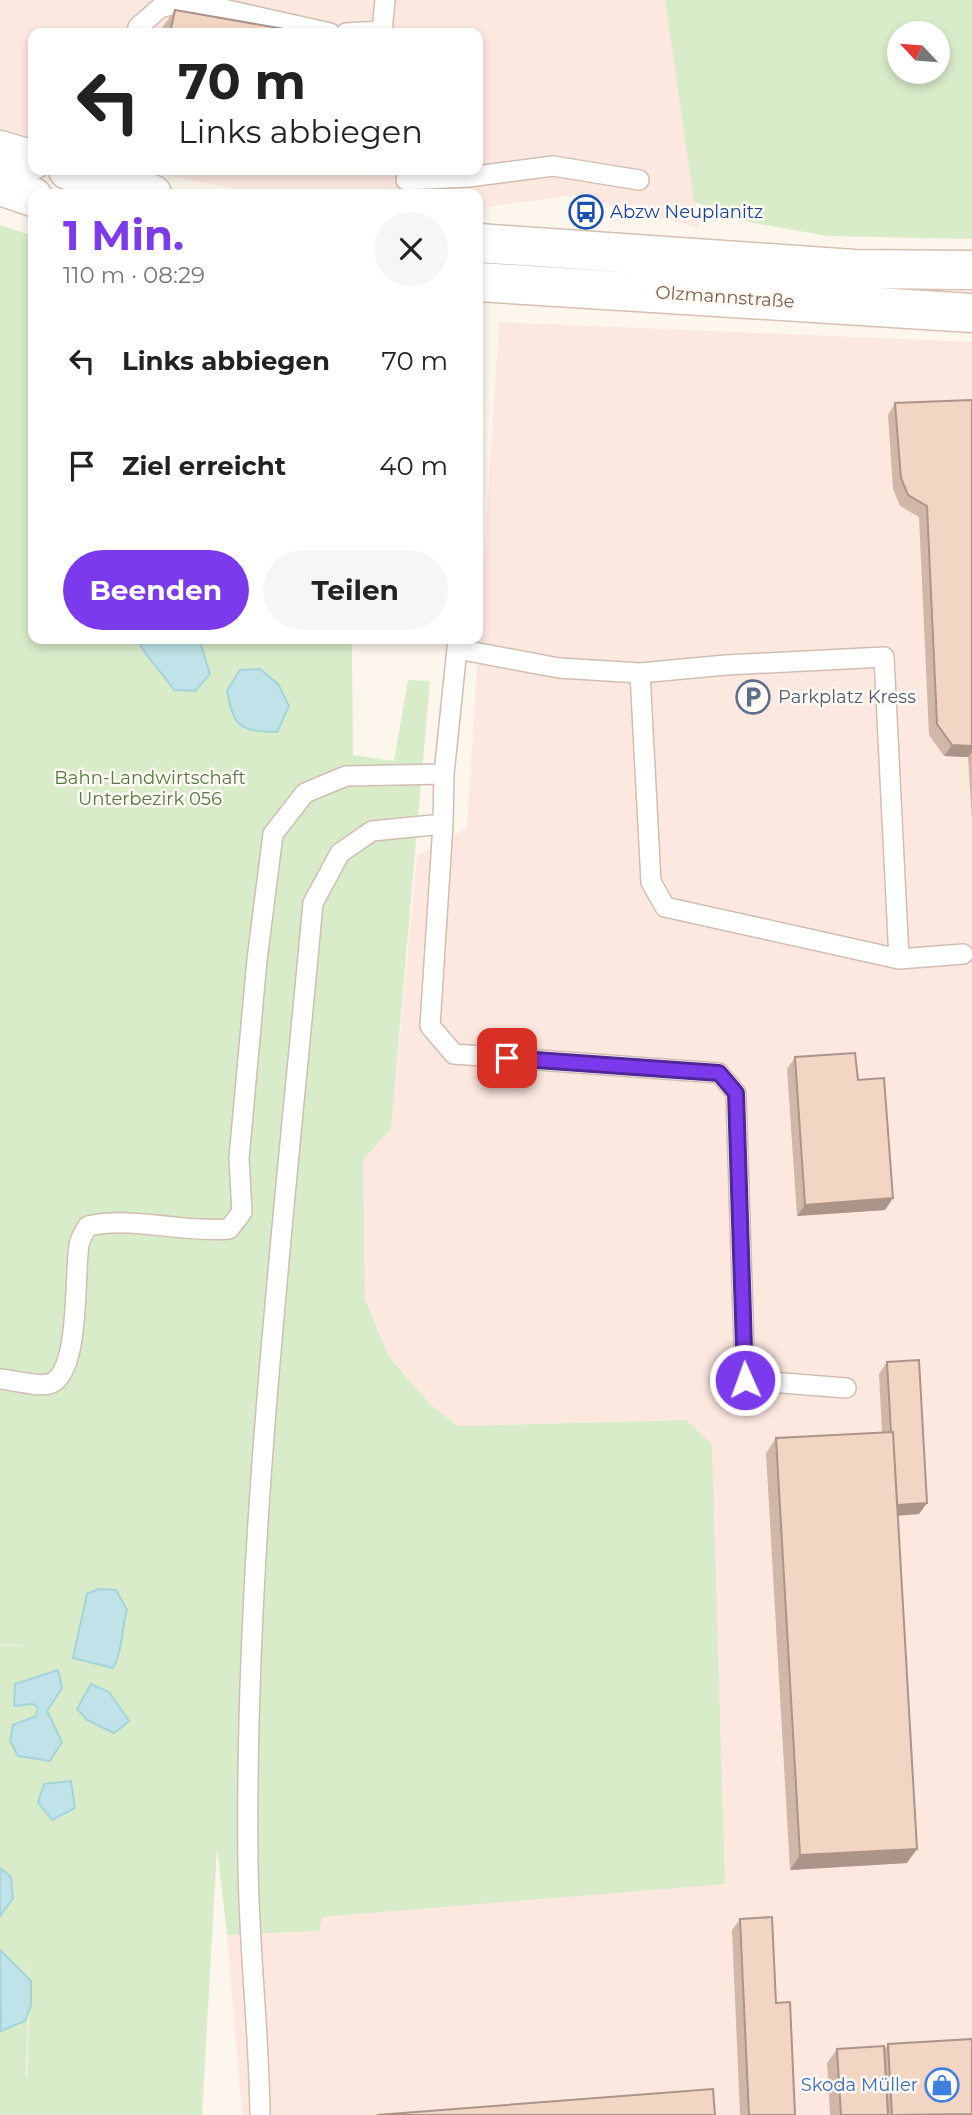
<!DOCTYPE html>
<html lang="de">
<meta charset="utf-8">
<style>
body{margin:0;font-family:Montserrat,sans-serif;background:#f6f6f6;color:#222;height:100vh;display:flex;flex-direction:column;font-size:26px;white-space:nowrap}
*{box-sizing:border-box;margin:0}
p{font-size:23px;color:#767676}
.icon{flex:none;width:38px;height:38px;fill:none;stroke:currentColor;stroke-width:2;stroke-linecap:round;stroke-linejoin:round}
.map{position:relative;flex:1;overflow:hidden}
.panel{position:absolute;left:28px;top:189px;width:455px;height:455px;display:flex;flex-direction:column;background:#fff;border-radius:14px;box-shadow:0 4px 10px #0003}
.panel>*{flex:none}
.top-card{position:absolute;left:28px;top:28px;width:455px;height:147px;border-radius:14px;box-shadow:0 4px 10px #0003;background:#fff;color:#222;overflow:hidden}
.needle{width:46px;rotate:296deg}
.buttons{position:absolute;left:887px;top:21px;display:grid;gap:14px}
.buttons a{display:grid;place-items:center;width:63px;height:63px;border-radius:50%;background:#fff;box-shadow:0 4px 10px #0003;font-size:35px}
.pin{position:absolute;display:grid;place-items:center;width:60px;height:60px;color:#fff;margin:-30px;border-radius:14px;box-shadow:0 4px 10px #0006}
.me{position:absolute;width:77px;margin:-38px;rotate:358deg;stroke-linejoin:round;filter:drop-shadow(0 0 5px #0008)}
.turn{display:flex;align-items:center;gap:24px;height:147px;padding:0 35px;font-size:32px}
.turn .icon{width:91px;height:91px;stroke-width:2.5}
.turn b{display:block;font-size:49px;line-height:60px}
.round{display:grid;place-items:center;flex:none;width:74px;height:74px;border-radius:37px;background:#f6f6f6}
.summary{display:flex;align-items:center;justify-content:space-between;height:119px;padding:0 35px}
h1{font-size:42px;font-weight:700;line-height:52px;color:#7c3aed}
.primary-button{display:flex;gap:14px;margin-top:auto;padding:14px 35px}
.primary-button a{flex:1;height:80px;border-radius:42px;background:#7c3aed;color:#fff;font-size:28px;font-weight:700;line-height:80px;text-align:center}
.primary-button a+a{background:#f6f6f6;color:#222}
ul{padding:0;list-style:none}
li{display:flex;align-items:center;gap:21px;height:105px;padding:0 35px}
li div{flex:1}
li b{display:block;font-size:26px}
li em{font-style:normal}
.map>svg:first-child{display:block}
</style>
<div class="map">
<svg width="972" height="2115" viewBox="0 0 972 2115">
<rect width="100%" height="100%" fill="#fdf6ec"/>
<!-- commercial -->
<path fill="#fde8e0" d="M 0,0 L 666,0 L 699,228 L 575,195 L 478,208 L 478,194 L 263,194 L 138,170 L 478,170 L 478,33 L 33,33 L 33,143 L 0,131 Z
M 499,322 L 972,342 L 972,2115 L 242,2115 L 227,1935 L 319,1931 L 321,1917 L 725,1883 L 686,1420 L 458,1426 L 431,1405 L 389,1357 L 365,1299 L 363,1160 L 391,1129 L 417,855 L 467,828 Z"/>
<!-- green -->
<path fill="#d8ecc9" fill-rule="evenodd" d="M 665,0 L 972,0 L 972,239 L 827,236 L 748,222 L 694,202 ZM 900,33 L 938,33 L 938,72 L 900,72 Z
M 0,225 L 33,236 L 33,639 L 352,639 L 353,755 L 394,761 L 408,680 L 430,681 L 391,1129 L 363,1160 L 365,1299 L 389,1357 L 431,1405 L 458,1426 L 686,1420 L 712,1445 L 725,1884 L 322,1917 L 319,1931 L 227,1935 L 217,1848 L 202,2115 L 0,2115 L 0,1645 L 28,1646 L 0,1644 ZM 31,1939 L 27,2076 L 26,2075 Z"/>
<!-- water -->
<path fill="#bfe3e8" stroke="#a5d3da" stroke-width="2" d="M 137,639 L 199,639 L 210,674 L 195,691 L 174,690 C 162,672 146,658 137,639 Z
M 260,669 L 278,684 L 289,706 L 277,732 C 240,731 234,728 227,691 L 240,670 Z
M 98,1589 L 116,1590 L 127,1610 C 121,1631 123,1650 113,1668 L 73,1658 L 87,1594 Z
M 58,1670 L 62,1688 L 47,1711 L 62,1742 L 50,1761 L 18,1756 L 10,1741 L 13,1725 L 36,1716 L 38,1708 L 33,1704 L 14,1706 L 15,1684 Z
M 91,1684 L 109,1692 L 129,1721 L 114,1733 L 87,1720 L 77,1709 Z
M 71,1781 L 75,1808 L 52,1820 L 38,1802 L 44,1784 Z
M 0,1868 L 11,1877 L 13,1898 L 0,1916 Z
M 0,1950 L 31,1981 L 31,2005 L 25,2021 L 1,2031 Z"/>
<g fill="none" stroke-linecap="round" stroke-linejoin="round">
<defs>
<path id="lane" d="M 382,31 L 385,0
M 137,33 L 138,27 L 161,7 L 192,2 L 330,33
M 346,33 L 382,31 L 385,33
M 406,180 L 468,177 L 553,166 L 639,180
M 457,649 L 559,668 L 640,673 L 726,665 L 884,657 L 899,959
M 640,673 L 651,882 L 665,907 L 899,959 L 963,954
M 443,824 L 430,1026 L 454,1054 L 719,1073 L 736,1093 L 745,1380 L 846,1388
M 0,1379 C 13,1380 36,1387 49,1384 C 81,1375 74,1274 79,1245 C 80,1239 84,1232 88,1226 C 133,1216 182,1233 229,1229 L 242,1212 L 239,1158 L 257,960 L 273,834 L 305,793 L 346,776 L 444,774
M 260,2115 C 259,2032 249,1948 248,1865 C 244,1547 284,1220 313,903 L 340,853 L 372,831 L 443,824 L 444,774 L 458,639"/>
<path id="secondary" d="M 0,150 L 33,160
M 68,170 L 152,194
M 0,186 L 33,197
M 478,243 L 854,269 L 972,270
M 478,282 L 972,313"/>
</defs>
<!-- lane casing -->
<use href="#lane" stroke="#d1beb0" stroke-width="22"/>
<!-- secondary casing -->
<use href="#secondary" stroke="#d6c0b0" stroke-width="41"/>
<!-- lane -->
<use href="#lane" stroke="#fff" stroke-width="19"/>
<!-- secondary -->
<use href="#secondary" stroke="#fff" stroke-width="38"/>
</g>
<!-- wall -->
<path fill="#d1b7a8" d="M 175,10 L 307,33 L 160,33 L 161,29 Z
M 972,400 L 972,820 L 968,757 L 944,756 L 929,735 L 919,517 L 900,506 L 893,489 L 888,415 L 895,403 Z
M 795,1057 L 858,1080 L 893,1198 L 885,1210 L 797,1216 L 787,1069 Z
M 887,1362 L 927,1503 L 919,1514 L 898,1516 L 907,1863 L 790,1870 L 766,1453 L 776,1438 L 882,1432 L 879,1374 Z
M 740,1919 L 776,2003 L 795,2115 L 740,2115 L 732,1930 Z
M 888,2044 L 972,2115 L 830,2115 L 827,2063 L 837,2049 L 884,2050 Z"/>
<!-- shaded-wall -->
<path fill="#aa9588" d="M 952,745 L 972,746 L 972,752 L 968,757 L 944,756 Z
M 893,1198 L 885,1210 L 797,1216 L 805,1205 Z
M 927,1503 L 919,1514 L 887,1516 L 895,1505 Z
M 917,1849 L 907,1863 L 790,1870 L 800,1855 Z"/>
<!-- building -->
<path fill="#f3d5c3" stroke="#aa9588" stroke-width="2" d="M 175,10 L 307,33 L 170,33 Z
M 972,400 L 972,746 L 952,745 L 937,724 L 927,506 L 908,495 L 901,478 L 895,403 Z
M 855,1053 L 858,1080 L 884,1078 L 893,1198 L 805,1205 L 795,1057 Z
M 919,1360 L 927,1503 L 897,1505 L 893,1432 L 891,1432 L 887,1362 Z
M 893,1432 L 917,1849 L 800,1855 L 776,1438 Z
M 772,1917 L 776,2003 L 790,2002 L 795,2115 L 749,2115 L 740,1919 Z
M 972,2039 L 972,2114 L 892,2115 L 888,2044 Z
M 884,2046 L 888,2115 L 841,2115 L 837,2049 Z
M 713,2089 L 715,2115 L 377,2115 Z"/>
<g fill="none" stroke-linecap="round" stroke-linejoin="round">
<defs>
<path id="route" d="M 507,1058 L 719,1073 L 736,1093 L 745,1380"/>
</defs>
<!-- route casing -->
<use href="#route" stroke="#51269a" stroke-width="18"/>
<!-- route -->
<use href="#route" stroke="#7c3aed" stroke-width="12"/>
</g>
<!-- icons -->
<defs>
<symbol id="bus-ring" viewBox="-11 -11 22 22"><circle r="9.5" fill="#fffaf3" stroke="#1a4fb4" stroke-width="1.5"/><path d="M-5-6H5V4H4V6H2V4H-2V6H-4V4H-5ZM-3.5-4V0h7V-4ZM-3.5 1.2v1.5H-2V1.2ZM2 1.2v1.5H3.5V1.2Z" fill="#1a4fb4"/></symbol>
<symbol id="parking-ring" viewBox="-11 -11 22 22"><circle r="9.5" fill="#fffaf3" stroke="#5c6f8a" stroke-width="1.5"/><path d="M-3.5-5.5H1a3.5 3.5 0 0 1 0 7H-1V5.5H-3.5ZM-1-3.4V-.6H.8a1.4 1.4 0 0 0 0-2.8Z" fill="#5c6f8a"/></symbol>
<symbol id="shop-ring" viewBox="-11 -11 22 22"><circle r="9.5" fill="#fffaf3" stroke="#3f7fe0" stroke-width="1.5"/><path d="M-5-2.5h2.3a2.7 3.5 0 0 1 5.4 0H5L5.5 6h-11ZM-1.5-2.5h3a1.5 2.3 0 0 0-3 0Z" fill="#3f7fe0"/></symbol>
</defs>
<g fill-rule="evenodd">
<use href="#bus-ring" x="567" y="193" width="38" height="38"/>
<use href="#parking-ring" x="734" y="678" width="38" height="38"/>
<use href="#shop-ring" x="923" y="2066" width="38" height="38"/>
</g>
<g text-anchor="middle" dominant-baseline="central" stroke-width="5" stroke-linejoin="round" paint-order="stroke">
<!-- transit labels -->
<g font-size="18" fill="#164399" stroke="#fffaf3" text-anchor="start">
<text x="610" y="212">Abzw Neuplanitz</text>
</g>
<!-- street labels -->
<g font-size="18" fill="#7a5c4d" stroke="#fffaf3">
<text transform="translate(725 297) rotate(4)">Olzmannstraße</text>
</g>
<!-- service labels -->
<g font-size="18" fill="#4e5e75" stroke="#fffaf3" text-anchor="start">
<text x="778" y="697">Parkplatz Kress</text>
</g>
<!-- park labels -->
<g font-size="18" fill="#537a41" stroke="#fffaf3">
<text x="150" y="778">Bahn-Landwirtschaft<tspan x="150" dy="21">Unterbezirk 056</tspan></text>
</g>
<!-- shop labels -->
<g font-size="18" fill="#366cbe" stroke="#fffaf3" text-anchor="end">
<text x="918" y="2085">Skoda Müller</text>
</g>
</g>
</svg>
<div class="buttons">
<a><svg class="needle" viewBox="-14 -14 28 28"><path d="M0-13l5 13h-10z" fill="#e53935"/><path d="M0 13l5-13h-10z" fill="#767676"/></svg></a>
</div>
<div class="pin" style="left:507px;top:1058px;background:#d93025"><svg class="icon" aria-label="arrive" viewBox="0 0 24 24"><path d="M6 21V4h12l-3 4 3 4H6"/></svg></div>
<svg class="me" style="left:745px;top:1380px" viewBox="-20 -20 40 40"><circle r="17" fill="#7c3aed" stroke="#fff" stroke-width="3"/><path d="M0-11L8 9 0 5-8 9z" fill="#fff"/></svg>
<div class="top-card">
<div class="turn"><svg class="icon" aria-label="left" viewBox="0 0 24 24"><path d="M17 20v-9H6M10 6l-5 5 5 5"/></svg><div><b>70 m</b>Links abbiegen</div></div>
</div>
<section class="panel">
<div class="summary"><div><h1>1 Min.</h1><p>110 m · 08:29</p></div><a class="round"><svg class="icon" aria-label="close" viewBox="0 0 24 24"><path d="M6 6l12 12M18 6L6 18"/></svg></a></div>
<ul>
<li><svg class="icon" aria-label="left" viewBox="0 0 24 24"><path d="M17 20v-9H6M10 6l-5 5 5 5"/></svg><div><b>Links abbiegen</b></div><em>70 m</em></li>
<li><svg class="icon" aria-label="arrive" viewBox="0 0 24 24"><path d="M6 21V4h12l-3 4 3 4H6"/></svg><div><b>Ziel erreicht</b></div><em>40 m</em></li>
</ul>
<div class="primary-button"><a>Beenden</a><a>Teilen</a></div>
</section>
</div>
